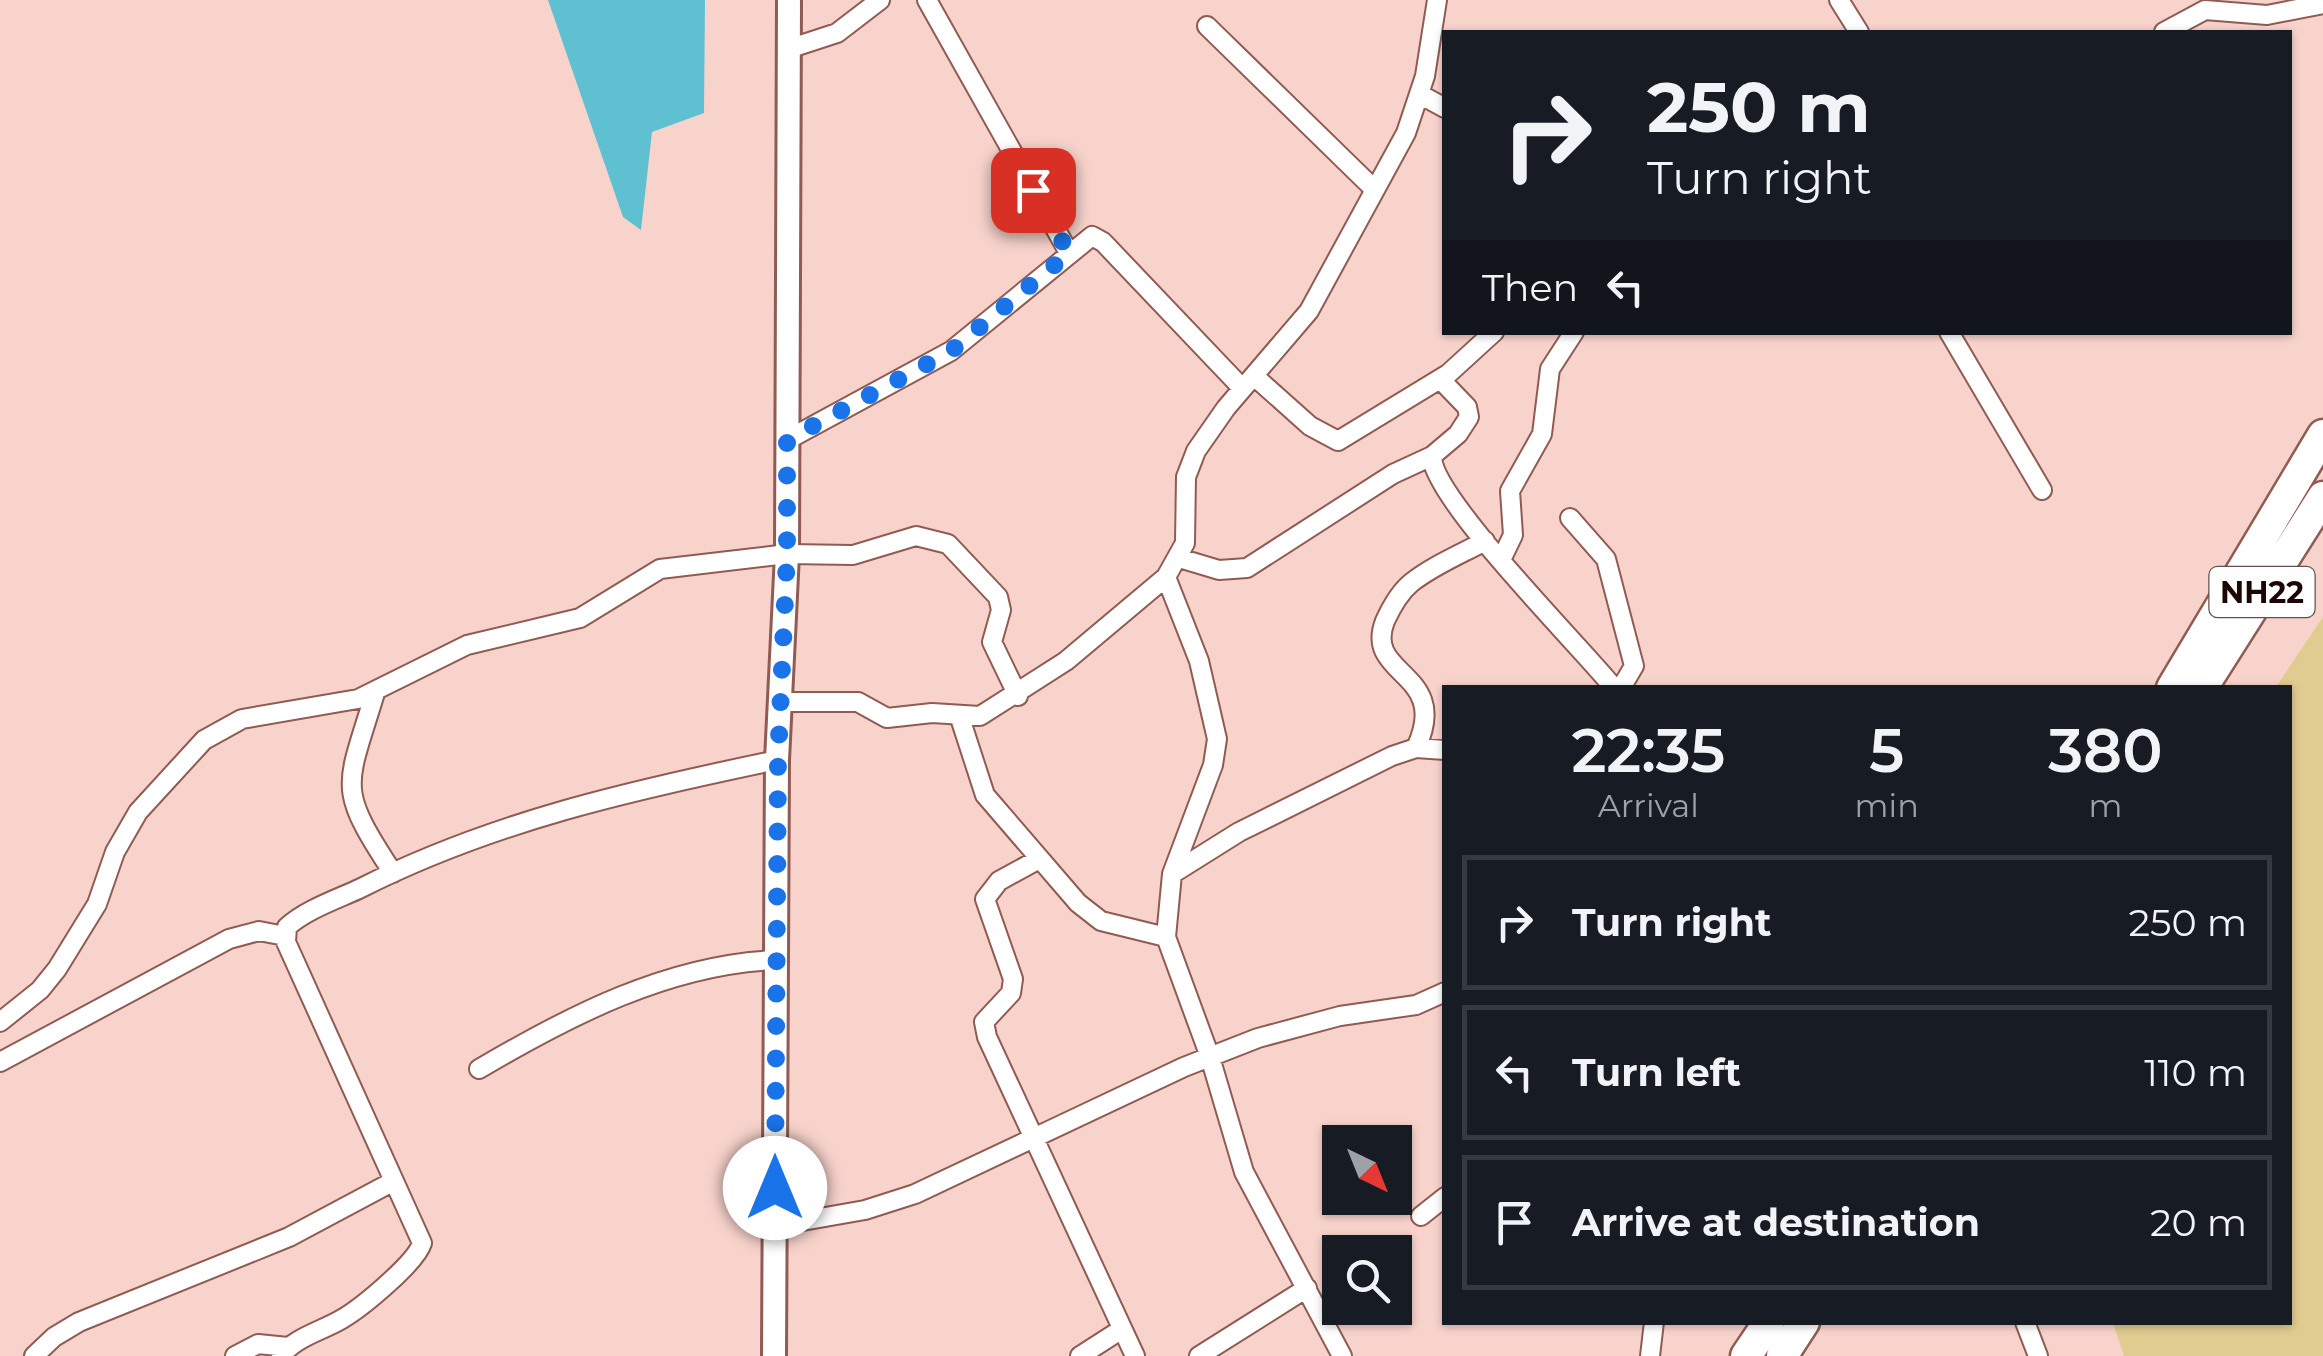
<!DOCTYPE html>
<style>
body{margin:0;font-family:Montserrat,sans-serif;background:#242831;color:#f1f3f6;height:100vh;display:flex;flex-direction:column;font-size:38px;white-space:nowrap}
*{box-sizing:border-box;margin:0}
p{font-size:32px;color:#9ea1a6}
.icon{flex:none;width:55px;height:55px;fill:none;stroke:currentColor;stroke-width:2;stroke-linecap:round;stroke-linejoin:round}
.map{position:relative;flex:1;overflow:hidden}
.side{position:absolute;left:1442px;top:685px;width:850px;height:640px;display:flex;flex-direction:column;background:#171b24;border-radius:0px;box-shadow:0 2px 8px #0004}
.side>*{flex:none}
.hud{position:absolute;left:1442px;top:30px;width:850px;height:305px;border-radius:0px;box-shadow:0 2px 8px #0004;background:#171b24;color:#f1f3f6;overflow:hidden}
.needle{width:65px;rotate:137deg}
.controls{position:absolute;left:1322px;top:1125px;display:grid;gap:20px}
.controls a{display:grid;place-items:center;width:90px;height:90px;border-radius:0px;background:#171b24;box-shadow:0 2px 8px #0004;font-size:50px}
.pin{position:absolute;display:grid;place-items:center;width:85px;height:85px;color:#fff;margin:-42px;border-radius:20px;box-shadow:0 5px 15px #0006}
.me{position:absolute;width:110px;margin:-55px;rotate:0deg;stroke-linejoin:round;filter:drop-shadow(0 0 8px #0008)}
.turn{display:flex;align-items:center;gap:35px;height:210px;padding:0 40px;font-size:45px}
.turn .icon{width:130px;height:130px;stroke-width:2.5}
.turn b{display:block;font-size:70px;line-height:85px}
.then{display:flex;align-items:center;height:95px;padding:0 40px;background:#0003;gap:20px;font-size:38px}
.eta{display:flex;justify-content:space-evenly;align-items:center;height:170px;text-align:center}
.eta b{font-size:60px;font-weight:600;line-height:70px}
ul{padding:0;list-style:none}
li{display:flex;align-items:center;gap:30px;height:135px;margin:0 20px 15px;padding:0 20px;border:5px solid #363941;border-radius:0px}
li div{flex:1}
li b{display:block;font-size:38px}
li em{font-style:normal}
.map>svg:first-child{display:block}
</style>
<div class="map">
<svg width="2323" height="1356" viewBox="0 0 2323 1356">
<rect width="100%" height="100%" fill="#f8d3cc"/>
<!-- green -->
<path fill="#e0cb90" d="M 2323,617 L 2323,1356 L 2124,1356 L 2113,1323 L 2290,1322 L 2290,688 L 2276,687 Z"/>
<!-- water -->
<path fill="#5fc0d2" d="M 548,0 L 705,0 L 704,113 L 652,132 L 641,230 L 623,217 Z"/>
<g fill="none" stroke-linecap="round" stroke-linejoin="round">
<defs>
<path id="minor" d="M 927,0 L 1069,253
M 1839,0 L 1859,32
M 1207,26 L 1375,190
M 2164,32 L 2205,10 L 2267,15 L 2323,4
M 788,49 L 837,33 L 880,0
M 1421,95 L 1445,108
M 1949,332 L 2042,490
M 1254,376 L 1310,426 L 1338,441 L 1448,374 L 1494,332
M 1440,379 L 1467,407 L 1469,417 L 1458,434 L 1432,456 C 1431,497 1582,648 1614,688
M 787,440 L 951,351 L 1092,236 L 1103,242 L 1242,388
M 1570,518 L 1606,559 L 1634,666 L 1621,688
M 1179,558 L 1219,570 L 1247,568 L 1393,474 L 1432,456
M 1501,560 L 1513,535 L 1510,491 L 1542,434 L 1550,369 L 1574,332
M 1166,577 L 1199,661 L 1217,739 L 1213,765 L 1172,874 L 1166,937 L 1210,1057 L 1244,1172 L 1342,1356
M 375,693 C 346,789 336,786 393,873
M 779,702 L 858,702 L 887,718 L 932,713 L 980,716 L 1066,661 L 1166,577 L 1185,543 L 1186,477 L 1196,451 L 1226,408 L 1309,311 L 1406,133 L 1425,76 L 1437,0
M 960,718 L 985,795 L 1078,903 L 1101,921 L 1166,937
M 1416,748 C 1452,671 1363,677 1385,621 C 1391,608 1400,592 1411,583 C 1432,566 1461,554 1485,541
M 1039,859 L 999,881 L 985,899 L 1013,979 L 1011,993 L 984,1022 L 987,1037 L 1135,1356
M 1172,874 L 1239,832 L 1392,756 L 1416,748 L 1445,750
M 0,1022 L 40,990 L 57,969 L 97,904 L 115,852 L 138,812 L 204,740 L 242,719 L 358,699 L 467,645 L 580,618 L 660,569 L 787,554 L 853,555 L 916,536 L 948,544 L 998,597 L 1001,610 L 992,642 L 1018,696
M 0,1062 L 229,939 L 259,931 L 285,936
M 479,1069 C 569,1016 669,964 776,960
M 1421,1216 L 1445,1197
M 774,1226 L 865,1210 L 915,1194 L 1184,1067 L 1258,1038 L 1340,1016 L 1416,1005 L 1445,992
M 2025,1322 L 2038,1356
M 34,1356 L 54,1337 L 79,1322 L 289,1237 L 394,1181
M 235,1356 L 258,1344 L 288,1347
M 281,1356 C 295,1337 322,1331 342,1319 C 361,1308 416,1263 422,1243 L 286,942 L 287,927 C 307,909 338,899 361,888 C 494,821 633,790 777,760
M 1080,1356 L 1122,1329
M 1199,1356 L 1307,1288
M 1650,1356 L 1654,1322"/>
<path id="tertiary" d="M 774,1356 L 777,760 L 787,554 L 789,0"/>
<path id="primary" d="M 2172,688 L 2323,435
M 2202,688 L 2323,497
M 1746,1356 L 1769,1322
M 1782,1356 L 1804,1322"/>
</defs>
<!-- minor casing -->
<use href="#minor" stroke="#8f5b52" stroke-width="22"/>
<!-- tertiary casing -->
<use href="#tertiary" stroke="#8f5b52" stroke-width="28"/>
<!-- primary casing -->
<use href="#primary" stroke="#8f5b52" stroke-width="35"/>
<!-- minor -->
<use href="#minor" stroke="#fff" stroke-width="18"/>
<!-- tertiary -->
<use href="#tertiary" stroke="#fff" stroke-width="22"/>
<!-- primary -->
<use href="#primary" stroke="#fff" stroke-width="30"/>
</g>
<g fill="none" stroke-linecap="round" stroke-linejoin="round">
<!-- route -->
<path stroke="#1a73e8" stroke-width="18" stroke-dasharray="0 32.4" d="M 775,1188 L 778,760 L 787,554 L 787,440 L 951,351 L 1069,253 L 1033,190"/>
</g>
<g text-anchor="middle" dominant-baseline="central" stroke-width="10" stroke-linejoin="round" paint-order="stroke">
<!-- shield labels -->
<rect fill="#fefefe" stroke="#5f5250" stroke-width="2.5" x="2209.5" y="567" width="105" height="50" rx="8"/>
<g font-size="30" font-weight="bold" fill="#1b0805">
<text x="2262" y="592">NH22</text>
</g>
</g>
</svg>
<div class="controls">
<a><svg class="needle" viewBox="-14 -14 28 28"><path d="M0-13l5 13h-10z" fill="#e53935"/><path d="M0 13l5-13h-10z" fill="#9ea1a6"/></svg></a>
<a><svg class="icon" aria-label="search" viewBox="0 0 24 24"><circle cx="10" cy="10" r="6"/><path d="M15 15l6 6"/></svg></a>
</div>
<div class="pin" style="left:1033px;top:190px;background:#d93025"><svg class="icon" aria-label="arrive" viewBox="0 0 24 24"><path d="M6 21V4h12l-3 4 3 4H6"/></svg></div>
<svg class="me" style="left:775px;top:1188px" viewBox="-20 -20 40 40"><circle r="19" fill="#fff"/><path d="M0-13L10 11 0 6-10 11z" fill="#1a73e8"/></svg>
<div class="hud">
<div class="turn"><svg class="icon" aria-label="right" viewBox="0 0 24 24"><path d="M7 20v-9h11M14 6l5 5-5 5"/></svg><div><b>250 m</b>Turn right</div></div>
<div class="then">Then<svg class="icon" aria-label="left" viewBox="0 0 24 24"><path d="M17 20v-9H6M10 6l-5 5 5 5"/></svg></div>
</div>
<section class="side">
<div class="eta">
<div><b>22:35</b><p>Arrival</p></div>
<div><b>5</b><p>min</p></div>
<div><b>380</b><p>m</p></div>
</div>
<ul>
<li><svg class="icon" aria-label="right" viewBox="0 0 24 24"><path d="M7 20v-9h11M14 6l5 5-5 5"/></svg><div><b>Turn right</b></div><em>250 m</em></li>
<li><svg class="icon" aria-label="left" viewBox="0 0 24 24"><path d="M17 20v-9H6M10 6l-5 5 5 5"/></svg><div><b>Turn left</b></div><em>110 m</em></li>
<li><svg class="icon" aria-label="arrive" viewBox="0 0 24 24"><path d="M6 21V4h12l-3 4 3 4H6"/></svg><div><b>Arrive at destination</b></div><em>20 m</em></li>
</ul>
</section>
</div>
